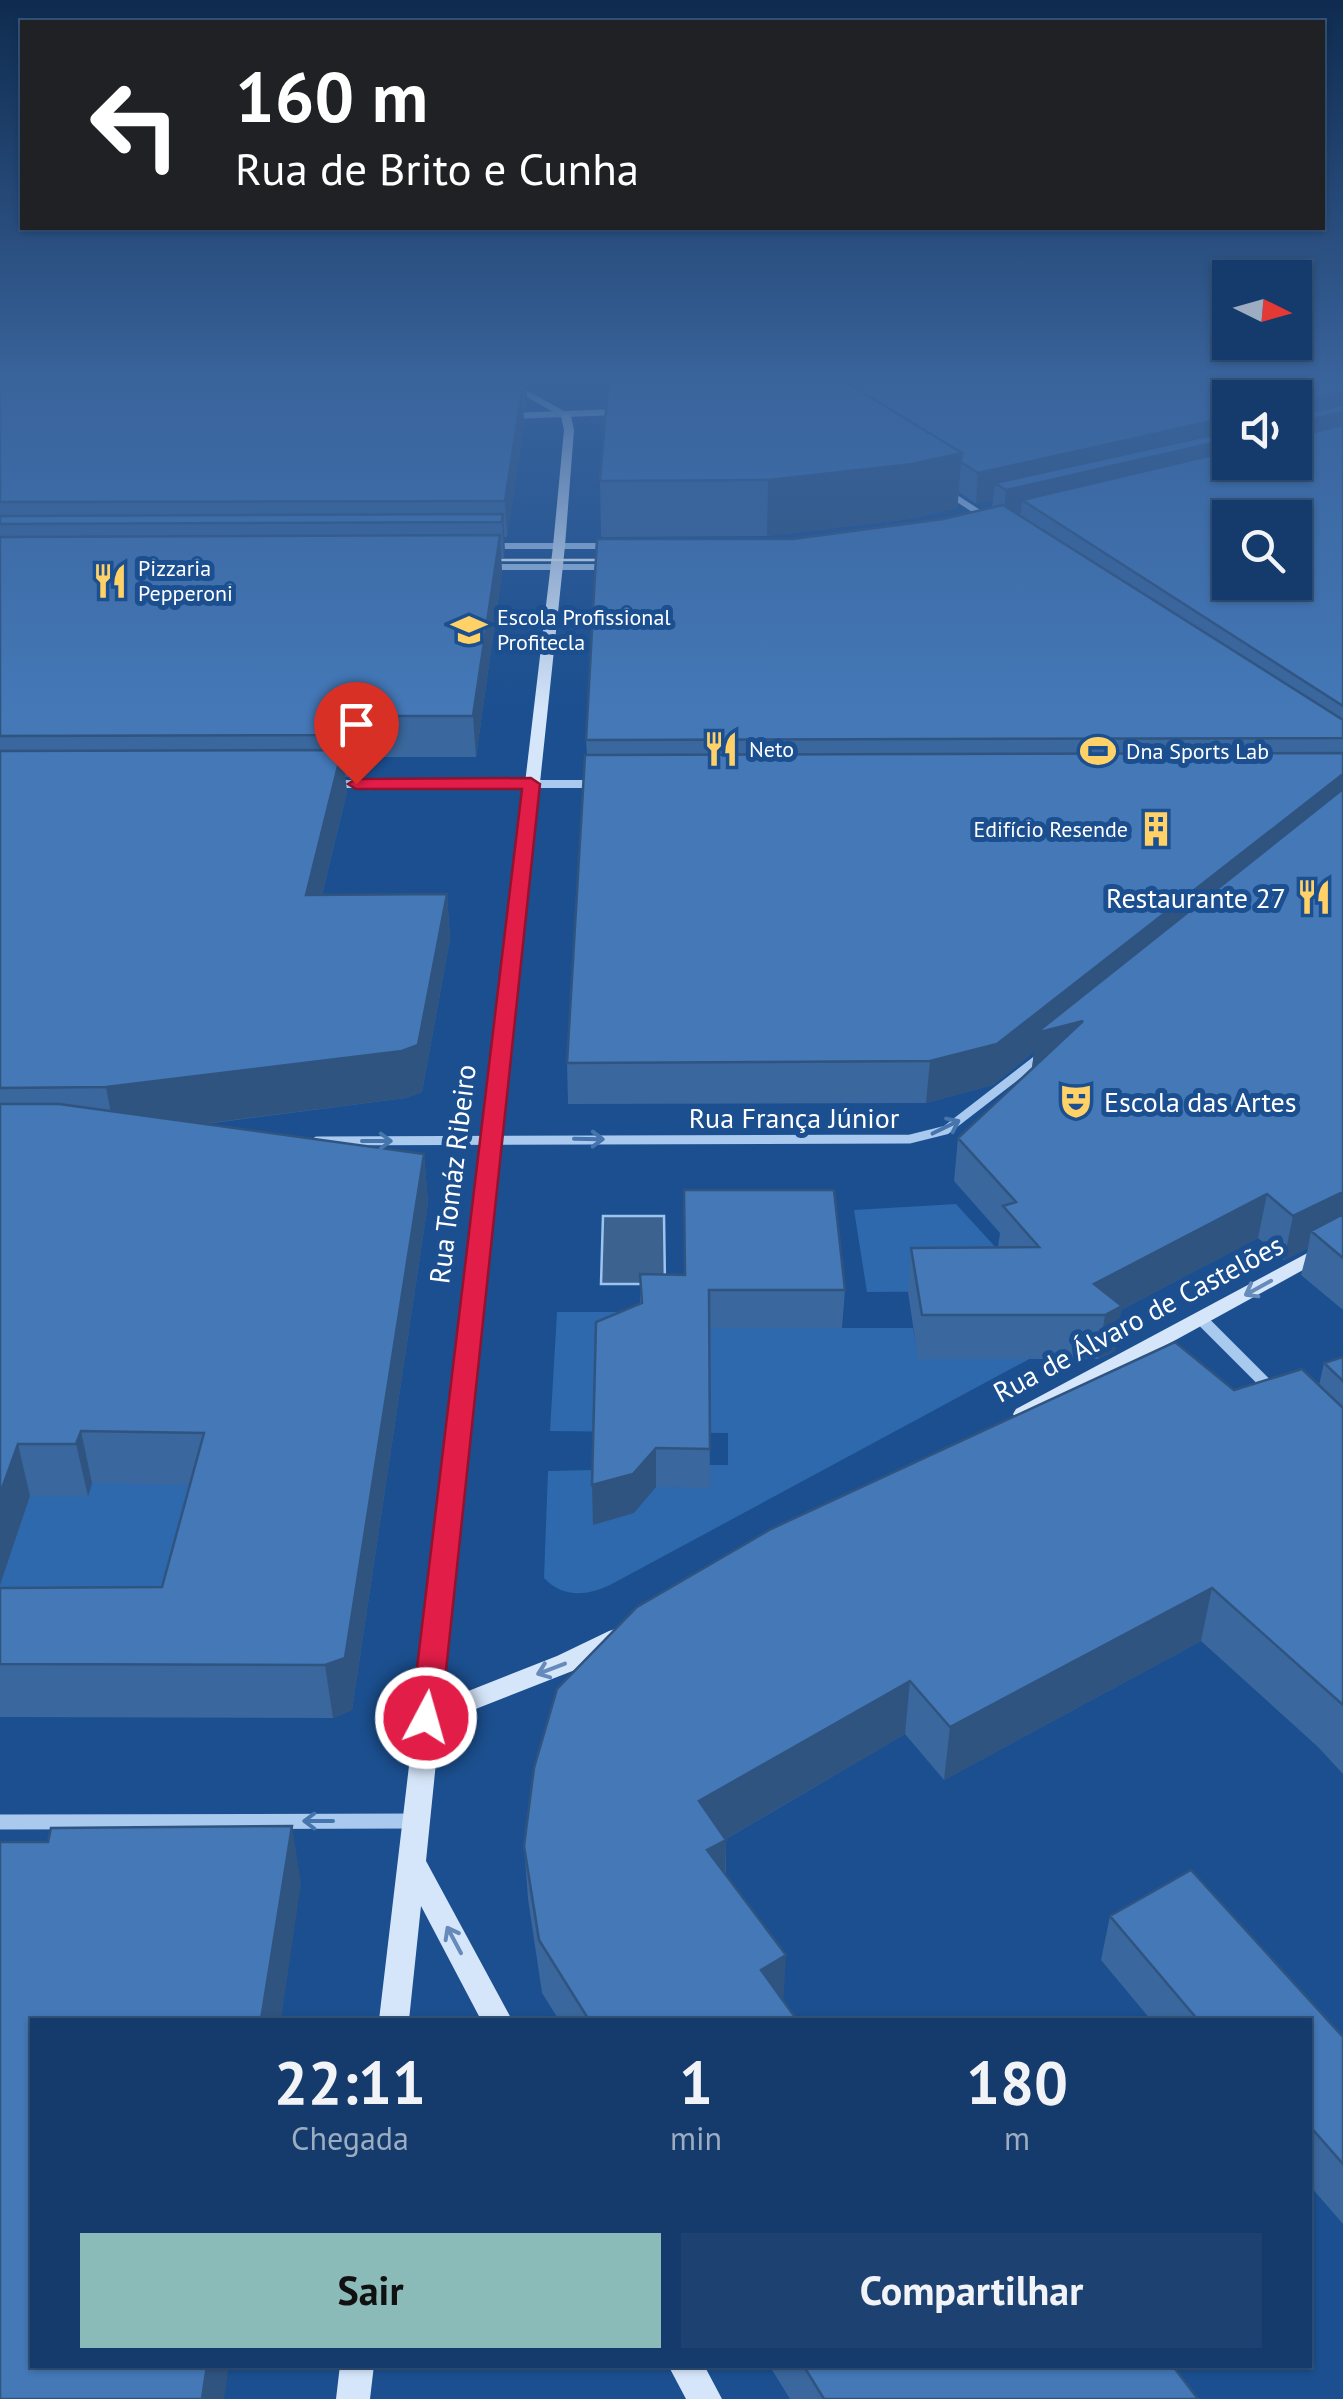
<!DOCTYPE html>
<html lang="pt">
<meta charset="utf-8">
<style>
body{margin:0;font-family:"PT Sans",sans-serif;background:#1d4271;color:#f1f3f6;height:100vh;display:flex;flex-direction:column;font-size:38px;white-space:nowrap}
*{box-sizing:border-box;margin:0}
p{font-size:32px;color:#9dadc1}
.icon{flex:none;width:55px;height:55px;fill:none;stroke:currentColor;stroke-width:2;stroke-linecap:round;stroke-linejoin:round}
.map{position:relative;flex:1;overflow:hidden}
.drawer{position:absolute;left:30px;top:2018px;width:1282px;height:350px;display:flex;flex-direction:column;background:#143b6b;border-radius:0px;box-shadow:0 2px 8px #0004,0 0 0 2px #33557e}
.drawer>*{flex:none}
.hud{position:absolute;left:20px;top:20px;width:1305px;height:210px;border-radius:0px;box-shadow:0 2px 8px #0004,0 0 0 2px #33557e;background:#202124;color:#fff;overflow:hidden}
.needle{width:65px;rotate:95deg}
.tools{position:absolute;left:1212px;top:260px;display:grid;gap:20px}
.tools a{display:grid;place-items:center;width:100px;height:100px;border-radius:0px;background:#143b6b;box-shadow:0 2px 8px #0004,0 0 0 2px #33557e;font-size:50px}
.pin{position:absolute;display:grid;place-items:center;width:85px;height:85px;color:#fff;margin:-102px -42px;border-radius:50% 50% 50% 0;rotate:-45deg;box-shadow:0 0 10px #0007}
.pin .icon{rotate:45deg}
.me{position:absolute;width:110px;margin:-55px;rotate:6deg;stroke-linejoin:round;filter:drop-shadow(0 0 8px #0008)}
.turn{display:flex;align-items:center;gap:35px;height:210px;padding:0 50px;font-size:45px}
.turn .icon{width:130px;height:130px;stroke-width:2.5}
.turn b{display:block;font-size:70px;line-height:85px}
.eta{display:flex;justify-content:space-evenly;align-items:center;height:170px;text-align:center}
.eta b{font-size:60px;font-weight:600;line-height:70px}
.cta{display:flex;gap:20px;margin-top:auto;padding:20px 50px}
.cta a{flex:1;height:115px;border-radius:0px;background:#8bbbb9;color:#111;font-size:40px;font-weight:600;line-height:115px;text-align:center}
.cta a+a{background:#1d4271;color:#f1f3f6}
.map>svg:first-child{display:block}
</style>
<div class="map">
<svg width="1343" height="2399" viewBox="0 0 1343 2399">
<rect width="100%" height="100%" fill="#1b4f8f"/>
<!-- green -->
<path fill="#2e69ad" d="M 956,1204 L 998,1250 L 1011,1291 L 867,1292 L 854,1210 Z
M 557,1312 L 640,1312 L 642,1328 L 913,1328 L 919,1359 L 983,1359 L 1072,1336 L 610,1585 C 586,1596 563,1598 544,1578 L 548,1471 L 595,1470 L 644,1487 L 710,1465 L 728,1465 L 728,1433 L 550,1431 Z
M 100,1459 L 221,1485 L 188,1580 L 0,1640 L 0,1585 L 28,1496 L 88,1496 Z"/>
<!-- water -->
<path fill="#3c6290" stroke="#9cc4f0" stroke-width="2.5" d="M 603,1216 L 664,1216 L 665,1284 L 601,1284 Z"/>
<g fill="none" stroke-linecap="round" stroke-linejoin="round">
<!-- street-far4 -->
<path stroke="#a9c9ee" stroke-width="6" d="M 497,377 L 565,415
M 511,416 L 619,412
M 947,492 L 987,518
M 491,546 L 609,546
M 488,567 L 606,567"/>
<!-- street-far3 -->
<path stroke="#a9c9ee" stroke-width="8" d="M 334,784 L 597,784"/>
<!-- street-far2 -->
<path stroke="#a9c9ee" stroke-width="9" d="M 317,1141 L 910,1139 L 946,1130 L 1043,1055"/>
<!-- street-far1 -->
<path stroke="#a9c9ee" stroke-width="12" d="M 1201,1319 L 1271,1389"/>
<!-- street -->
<path stroke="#a9c9ee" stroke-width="15" d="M 0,1822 L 414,1821"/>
<!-- secondary -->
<path fill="#d6e6fa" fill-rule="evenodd" d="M 566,413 L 571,416 L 574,430 L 565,546 L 443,1701 L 557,1656 L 609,1631 L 618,1628 L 627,1631 L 631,1638 L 627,1645 L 575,1670 L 440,1723 L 426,1861 L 512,2020 L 481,2020 L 421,1906 L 409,2020 L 379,2020 L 553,546 L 564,430 L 561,416 Z
M 1343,1234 L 1343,1248 L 1032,1419 L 1016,1419 L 1013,1414 L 1016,1409 Z
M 340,2365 L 374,2365 L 370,2399 L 336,2399 Z
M 668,2365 L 704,2365 L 722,2399 L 686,2399 Z"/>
<!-- tram -->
<path stroke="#fff" stroke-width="2.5" d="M 475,560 L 625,560"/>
</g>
<!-- wall -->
<path fill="#3a679d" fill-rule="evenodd" d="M 0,377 L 530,377 L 529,387 L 526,385 L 527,401 L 526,409 L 523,409 L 524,423 L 507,537 L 504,537 L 504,558 L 501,558 L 502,572 L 476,757 L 355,757 L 350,777 L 345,777 L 347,792 L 322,895 L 447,894 L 450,939 L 422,1092 L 406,1098 L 205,1124 L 424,1154 L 428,1203 L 352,1710 L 333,1718 L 0,1717 L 0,1588 L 162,1587 L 190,1485 L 92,1483 L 88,1496 L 30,1496 L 0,1586 Z
M 1343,377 L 1343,1310 L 1301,1275 L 1308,1248 L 1284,1260 L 1258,1238 L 1121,1310 L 1115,1351 L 1098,1359 L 918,1359 L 908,1292 L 911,1248 L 998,1247 L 1000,1233 L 954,1181 L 958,1138 L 1032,1069 L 1034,1052 L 993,1085 L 926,1103 L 568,1104 L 567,1063 L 587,755 L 586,740 L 793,539 L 943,519 L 992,507 L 993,500 L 976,504 L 959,492 L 957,508 L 909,519 L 767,536 L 601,537 L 600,481 ZM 1230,398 L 1295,398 L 1295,462 L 1230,462 Z
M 640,1274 L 845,1290 L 842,1328 L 709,1328 L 710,1488 L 656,1487 L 634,1513 L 593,1525 L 592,1485 L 640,1304 Z
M 1343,1357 L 1343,1774 L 1318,1747 L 1201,1641 L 944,1780 L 905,1734 L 726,1839 L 726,1875 L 783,2001 L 797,2020 L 559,2020 L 542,1993 L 528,1899 L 524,1846 L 1234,1390 L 1319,1385 L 1324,1363 Z
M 1110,1916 L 1343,2037 L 1343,2224 L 1310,2186 L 1310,2020 L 1151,2020 L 1101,1960 Z
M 769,2365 L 1172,2365 L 1198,2399 L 790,2399 Z"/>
<!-- shaded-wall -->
<path fill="#305480" d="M 524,377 L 526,377 L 527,401 L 526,409 Z
M 522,390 L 524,423 L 507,537 L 505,501 Z
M 1343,392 L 1343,440 L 1295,451 L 1295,408 L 1298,402 Z
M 1230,417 L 1230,462 L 1022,500 L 1020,517 L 1003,521 L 1006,490 L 995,483 L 993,500 L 976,504 L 978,473 Z
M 962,453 L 957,508 L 909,519 L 767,536 L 768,480 Z
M 503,514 L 505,551 L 504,558 L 502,522 Z
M 500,535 L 502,572 L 476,757 L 473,716 Z
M 351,716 L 355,757 L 350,777 L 346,735 Z
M 342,750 L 347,792 L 311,939 L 306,895 Z
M 1343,774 L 1343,805 L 1083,1021 L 1031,1075 L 1034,1052 L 993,1085 L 926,1103 L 930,1061 Z
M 447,894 L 450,939 L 422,1092 L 406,1098 L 115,1135 L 106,1087 Z
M 424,1154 L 428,1203 L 352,1710 L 333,1718 L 325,1665 Z
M 1343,1192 L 1343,1226 L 1311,1231 L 1308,1248 L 1284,1260 L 1293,1216 Z
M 1267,1194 L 1258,1238 L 1121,1310 L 1115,1351 L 1098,1359 L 1105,1315 L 1094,1284 Z
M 81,1431 L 92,1483 L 88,1496 L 76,1444 Z
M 18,1444 L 30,1496 L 0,1585 L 0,1494 Z
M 656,1448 L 656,1487 L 634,1513 L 593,1525 L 592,1485 Z
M 1212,1588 L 1201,1641 L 944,1780 L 950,1727 Z
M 910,1681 L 905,1734 L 698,1855 L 699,1801 Z
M 292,1826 L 301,1883 L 281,2020 L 261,2020 Z
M 726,1840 L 725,1893 L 707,1850 Z
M 786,1955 L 783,2009 L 761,1970 Z
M 207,2365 L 229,2365 L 224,2399 L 202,2399 Z"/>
<!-- building -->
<path fill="#4478b7" stroke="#305480" stroke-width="2.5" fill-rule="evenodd" d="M 0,377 L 524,377 L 0,378 Z
M 609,377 L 837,377 L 962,453 L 912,464 L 768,480 L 600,481 Z
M 837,377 L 1343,377 L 1343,392 L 1298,402 L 1295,408 L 1295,398 L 1230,398 L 1230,417 L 978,473 L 961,462 L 962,453 Z
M 522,390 L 505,501 L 0,502 L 0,391 Z
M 1343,404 L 1343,412 L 1298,422 L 1295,428 L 1295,411 L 1302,415 Z
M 1343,425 L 1343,706 L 1022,500 L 1230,451 L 1230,462 L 1295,462 L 1295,432 L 1302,435 ZM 1230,518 L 1295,518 L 1295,582 L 1230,582 Z
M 1230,431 L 1230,439 L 1006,490 L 995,483 Z
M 1003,505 L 1343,720 L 1343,738 L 586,740 L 597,539 L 793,539 L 943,519 Z
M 503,514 L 502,522 L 0,524 L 0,516 Z
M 500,535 L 473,716 L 351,716 L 346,735 L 0,736 L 0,537 Z
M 342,750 L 306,895 L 447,894 L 418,1045 L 402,1051 L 106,1087 L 0,1088 L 0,751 Z
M 1343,753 L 1343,774 L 997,1044 L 930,1061 L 567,1063 L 585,755 Z
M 1343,789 L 1343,1192 L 1293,1216 L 1267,1194 L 1094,1284 L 1122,1306 L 1105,1315 L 922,1315 L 911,1248 L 1039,1247 L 1003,1206 L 1016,1202 L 958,1138 L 1083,1021 L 1036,1033 Z
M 0,1104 L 59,1104 L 424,1154 L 345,1658 L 325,1665 L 0,1664 L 0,1588 L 162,1587 L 204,1433 L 81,1431 L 76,1444 L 18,1444 L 0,1494 Z
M 684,1190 L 834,1190 L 845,1290 L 709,1290 L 710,1449 L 656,1448 L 633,1474 L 592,1485 L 596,1322 L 642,1303 L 640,1274 L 685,1275 Z
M 1343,1214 L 1343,1258 L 1311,1231 Z
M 1175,1342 L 1234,1390 L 1302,1369 L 1343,1408 L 1343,1705 L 1212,1588 L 950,1727 L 910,1681 L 699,1801 L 726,1840 L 707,1850 L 786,1955 L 761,1970 L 797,2020 L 589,2020 L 539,1940 L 524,1846 L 534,1768 L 557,1689 L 637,1607 L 771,1529 Z
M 1343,1357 L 1343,1381 L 1324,1363 Z
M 292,1826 L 261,2020 L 32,2020 L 32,2365 L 207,2365 L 202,2399 L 0,2399 L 0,1842 L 48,1842 L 51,1828 Z
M 1191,1870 L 1343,2037 L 1343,2164 L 1314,2131 L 1310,2134 L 1310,2020 L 1198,2020 L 1110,1916 Z
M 803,2365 L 1172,2365 L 1198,2399 L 824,2399 Z"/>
<!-- one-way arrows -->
<defs><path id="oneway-shaft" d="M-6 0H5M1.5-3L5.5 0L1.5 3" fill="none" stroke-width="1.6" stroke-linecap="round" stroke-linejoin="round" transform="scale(2.5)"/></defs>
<g stroke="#4674ac">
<use href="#oneway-shaft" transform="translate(946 1127) rotate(-26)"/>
<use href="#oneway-shaft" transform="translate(589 1139) rotate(1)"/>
<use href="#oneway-shaft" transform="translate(377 1141)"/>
<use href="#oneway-shaft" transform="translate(318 1821) rotate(180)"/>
</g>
<g stroke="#668bba">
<use href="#oneway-shaft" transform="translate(1258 1288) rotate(151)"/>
<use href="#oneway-shaft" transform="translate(551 1669) rotate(159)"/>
<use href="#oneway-shaft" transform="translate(454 1940) rotate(-118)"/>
</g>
<!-- sky -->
<linearGradient id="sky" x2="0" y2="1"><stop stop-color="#0f2b4f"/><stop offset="0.53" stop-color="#39639b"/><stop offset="1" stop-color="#39639b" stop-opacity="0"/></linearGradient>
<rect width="1343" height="713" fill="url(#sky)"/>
<!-- route -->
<path fill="#e11d48" stroke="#92132f" stroke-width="2.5" d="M 531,778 L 540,784 L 441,1718 L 436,1726 L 426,1730 L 415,1726 L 411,1718 L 522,789 L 356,789 L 348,784 L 356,779 Z"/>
<!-- icons -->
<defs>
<symbol id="restaurant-bare" viewBox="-9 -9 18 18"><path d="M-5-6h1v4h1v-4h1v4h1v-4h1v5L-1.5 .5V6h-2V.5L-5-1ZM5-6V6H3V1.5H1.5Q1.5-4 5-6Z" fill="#ffd166" stroke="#1b4f8f" stroke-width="2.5" paint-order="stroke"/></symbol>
<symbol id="school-bare" viewBox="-9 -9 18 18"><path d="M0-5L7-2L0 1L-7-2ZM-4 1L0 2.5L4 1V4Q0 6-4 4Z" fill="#ffd166" stroke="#1b4f8f" stroke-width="2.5" paint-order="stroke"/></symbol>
<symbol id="stadium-bare" viewBox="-9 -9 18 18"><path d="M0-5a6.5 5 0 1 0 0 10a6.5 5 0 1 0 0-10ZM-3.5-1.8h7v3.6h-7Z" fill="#ffd166" stroke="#1b4f8f" stroke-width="2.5" paint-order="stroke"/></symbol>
<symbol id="building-bare" viewBox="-9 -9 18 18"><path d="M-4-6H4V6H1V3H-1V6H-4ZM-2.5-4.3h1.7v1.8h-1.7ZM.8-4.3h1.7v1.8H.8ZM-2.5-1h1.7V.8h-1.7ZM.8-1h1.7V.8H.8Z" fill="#ffd166" stroke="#1b4f8f" stroke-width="2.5" paint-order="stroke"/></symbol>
<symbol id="theatre-bare" viewBox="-9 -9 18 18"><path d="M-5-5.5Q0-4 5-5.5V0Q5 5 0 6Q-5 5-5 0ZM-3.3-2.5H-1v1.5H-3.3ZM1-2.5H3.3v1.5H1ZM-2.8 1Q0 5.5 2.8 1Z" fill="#ffd166" stroke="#1b4f8f" stroke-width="2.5" paint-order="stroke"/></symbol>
</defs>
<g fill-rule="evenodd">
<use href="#restaurant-bare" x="85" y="556" width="50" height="50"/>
<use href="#school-bare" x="444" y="605" width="50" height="50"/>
<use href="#restaurant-bare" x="696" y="724" width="50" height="50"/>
<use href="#stadium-bare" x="1073" y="726" width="50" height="50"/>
<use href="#building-bare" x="1131" y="804" width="50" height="50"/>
<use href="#restaurant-bare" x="1289" y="872" width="50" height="50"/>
<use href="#theatre-bare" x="1051" y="1076" width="50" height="50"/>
</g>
<g text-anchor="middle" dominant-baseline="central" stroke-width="10" stroke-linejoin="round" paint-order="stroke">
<!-- far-poi labels -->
<g font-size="22" fill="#fff" stroke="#1b4f8f" text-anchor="start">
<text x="138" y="568">Pizzaria<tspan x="138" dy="25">Pepperoni</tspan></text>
<text x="497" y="617">Escola Profissional<tspan x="497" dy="25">Profitecla</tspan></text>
<text x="749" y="749">Neto</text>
<text x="1126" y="751">Dna Sports Lab</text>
<text x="1128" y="829" text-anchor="end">Edifício Resende</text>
</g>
<!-- poi labels -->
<g font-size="28" fill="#fff" stroke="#1b4f8f" text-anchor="end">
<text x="1286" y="897">Restaurante 27</text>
<text x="1104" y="1101" text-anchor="start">Escola das Artes</text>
</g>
<!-- street labels -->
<g font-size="28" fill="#fff" stroke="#1b4f8f">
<text x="794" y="1117">Rua França Júnior</text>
<text transform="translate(452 1174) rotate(-83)">Rua Tomáz Ribeiro</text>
<text transform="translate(1138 1318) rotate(-28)">Rua de Álvaro de Castelões</text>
</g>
</g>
</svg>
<div class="tools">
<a><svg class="needle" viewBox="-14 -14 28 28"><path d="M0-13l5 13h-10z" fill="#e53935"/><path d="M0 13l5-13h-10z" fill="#9dadc1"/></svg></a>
<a><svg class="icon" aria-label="sound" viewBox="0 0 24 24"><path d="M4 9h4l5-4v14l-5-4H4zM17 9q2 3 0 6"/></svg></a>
<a><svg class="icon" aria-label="search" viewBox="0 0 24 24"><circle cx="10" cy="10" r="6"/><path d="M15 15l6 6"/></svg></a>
</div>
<div class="pin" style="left:356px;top:784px;background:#d93025"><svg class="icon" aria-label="arrive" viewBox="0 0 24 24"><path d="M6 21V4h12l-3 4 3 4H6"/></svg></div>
<svg class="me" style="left:426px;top:1718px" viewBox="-20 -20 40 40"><circle r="17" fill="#e11d48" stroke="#fff" stroke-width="3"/><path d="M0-11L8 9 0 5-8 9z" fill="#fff"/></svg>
<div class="hud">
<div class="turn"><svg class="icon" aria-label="left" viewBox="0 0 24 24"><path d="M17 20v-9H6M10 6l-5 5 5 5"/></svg><div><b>160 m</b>Rua de Brito e Cunha</div></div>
</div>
<section class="drawer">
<div class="eta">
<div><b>22:11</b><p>Chegada</p></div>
<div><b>1</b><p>min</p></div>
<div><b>180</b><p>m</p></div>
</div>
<div class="cta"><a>Sair</a><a>Compartilhar</a></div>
</section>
</div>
